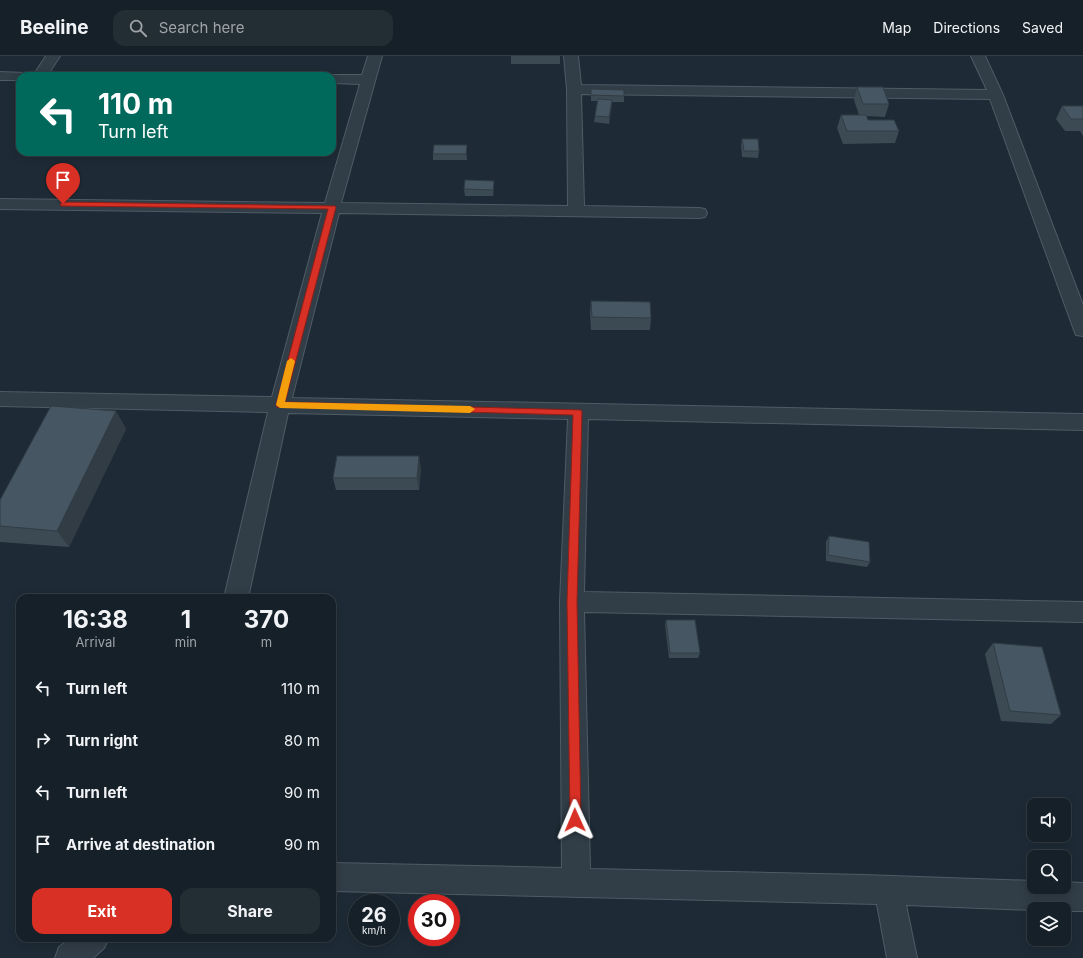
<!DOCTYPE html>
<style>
body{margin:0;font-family:Inter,sans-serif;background:#232d34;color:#f1f3f6;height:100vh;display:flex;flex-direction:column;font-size:15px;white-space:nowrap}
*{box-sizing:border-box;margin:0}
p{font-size:13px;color:#9ea3a8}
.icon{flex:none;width:22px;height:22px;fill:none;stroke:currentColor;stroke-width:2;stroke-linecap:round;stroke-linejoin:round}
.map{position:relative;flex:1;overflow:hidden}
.panel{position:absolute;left:16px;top:538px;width:320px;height:348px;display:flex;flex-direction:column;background:#162028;border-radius:12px;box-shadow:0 2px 10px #0003,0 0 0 1px #353e45}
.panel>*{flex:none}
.top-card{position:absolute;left:16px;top:16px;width:320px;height:84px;border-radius:12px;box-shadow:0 2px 10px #0003,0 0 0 1px #353e45;background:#00695c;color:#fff;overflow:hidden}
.tools{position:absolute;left:1027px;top:742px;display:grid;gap:8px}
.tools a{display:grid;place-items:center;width:44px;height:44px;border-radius:8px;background:#162028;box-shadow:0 2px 10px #0003,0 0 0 1px #353e45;font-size:20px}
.speed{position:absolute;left:348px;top:838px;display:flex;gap:8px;font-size:20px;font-weight:700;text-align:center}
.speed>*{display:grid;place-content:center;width:52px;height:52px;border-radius:50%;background:#162028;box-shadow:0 2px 10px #0003,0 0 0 1px #353e45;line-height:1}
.speed small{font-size:10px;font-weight:400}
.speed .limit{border:6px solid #d22;background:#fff;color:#111}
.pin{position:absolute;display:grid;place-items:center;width:34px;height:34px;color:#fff;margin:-41px -17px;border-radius:50% 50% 50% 0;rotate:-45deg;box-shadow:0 0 4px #0007}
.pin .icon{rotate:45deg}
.me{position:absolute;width:44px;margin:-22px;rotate:359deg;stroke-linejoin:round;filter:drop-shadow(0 0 3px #0008)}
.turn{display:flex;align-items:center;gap:14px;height:84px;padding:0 16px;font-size:18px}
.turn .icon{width:52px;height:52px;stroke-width:2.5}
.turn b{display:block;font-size:28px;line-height:34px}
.eta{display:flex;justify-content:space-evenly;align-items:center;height:68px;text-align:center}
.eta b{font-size:24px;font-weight:700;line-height:28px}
.cta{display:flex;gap:8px;margin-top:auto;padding:8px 16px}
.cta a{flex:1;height:46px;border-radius:12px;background:#d93025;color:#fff;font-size:16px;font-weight:700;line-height:46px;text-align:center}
.cta a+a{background:#232d34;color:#f1f3f6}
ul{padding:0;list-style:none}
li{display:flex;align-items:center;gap:12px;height:52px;padding:0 16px}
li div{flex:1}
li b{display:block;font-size:15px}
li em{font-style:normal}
header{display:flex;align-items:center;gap:24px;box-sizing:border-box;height:56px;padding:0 20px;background:#162028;border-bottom:1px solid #353e45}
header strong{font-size:19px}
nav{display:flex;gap:22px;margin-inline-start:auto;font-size:14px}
.search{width:280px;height:36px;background:#232d34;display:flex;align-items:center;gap:10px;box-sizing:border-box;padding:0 14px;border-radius:12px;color:#9ea3a8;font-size:15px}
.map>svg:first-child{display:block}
</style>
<header>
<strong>Beeline</strong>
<div class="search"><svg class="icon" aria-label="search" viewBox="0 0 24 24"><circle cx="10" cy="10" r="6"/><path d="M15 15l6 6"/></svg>Search here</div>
<nav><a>Map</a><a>Directions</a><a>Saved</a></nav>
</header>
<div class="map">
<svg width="1083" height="902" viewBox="0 0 1083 902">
<rect width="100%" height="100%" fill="#1e2b36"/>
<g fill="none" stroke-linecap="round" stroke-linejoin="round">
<defs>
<path id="street" d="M 46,0 L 60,0 L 47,20 L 33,20 Z
M 368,0 L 382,0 L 341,147 L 568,150 L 567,33 L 564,0 L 578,0 L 581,29 L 987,34 L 971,0 L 985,0 L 1003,39 L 1083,249 L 1083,280 L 1076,279 L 1074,274 L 990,43 L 581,38 L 584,150 L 699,152 L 705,153 L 707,157 L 705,161 L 699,162 L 339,157 L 292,342 L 1083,358 L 1083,374 L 588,363 L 584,536 L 1083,546 L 1083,566 L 584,556 L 590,813 L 863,819 L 1034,825 L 1034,831 L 1064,831 L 1064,826 L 1083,827 L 1083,855 L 1064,855 L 1064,853 L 1034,854 L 906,849 L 917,902 L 887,902 L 877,848 L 332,835 L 332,807 L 562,812 L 560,546 L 568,363 L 288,357 L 248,542 L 224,542 L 268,356 L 0,350 L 0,336 L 272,341 L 322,157 L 0,153 L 0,143 L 325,147 L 360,28 L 332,27 L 332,20 L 327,20 L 332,19 L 362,19 Z
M 0,16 L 25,17 L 27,20 L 20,20 L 20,24 L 0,24 Z
M 71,882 L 109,882 L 104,892 L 93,902 L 55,902 L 59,891 Z"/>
</defs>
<!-- street casing -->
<use href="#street" stroke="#4f5b65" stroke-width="2"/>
<!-- street -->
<use href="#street" fill="#313d47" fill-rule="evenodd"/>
</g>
<!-- wall -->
<path fill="#3c4a54" d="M 511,0 L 560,0 L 560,8 L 511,8 Z
M 857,31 L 889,48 L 885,61 L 866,60 L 868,64 L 899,75 L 895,87 L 843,88 L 837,72 L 841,59 L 859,59 L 854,44 Z
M 591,33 L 624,40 L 624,46 L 612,46 L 609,68 L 594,66 L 595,60 L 598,45 L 591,45 Z
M 1062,50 L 1083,50 L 1083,80 L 1080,75 L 1065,75 L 1056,63 Z
M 742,83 L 759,95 L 758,102 L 742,101 L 741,89 Z
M 467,89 L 467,104 L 433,104 L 433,98 Z
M 494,131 L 493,140 L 465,140 L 464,133 Z
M 591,245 L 651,262 L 650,274 L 591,274 L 590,258 Z
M 116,355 L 126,373 L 69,491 L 0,486 L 0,444 Z
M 421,412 L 419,434 L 336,434 L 333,422 Z
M 829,480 L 870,506 L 867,511 L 826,505 L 826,486 Z
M 666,564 L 700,597 L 698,602 L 669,602 L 665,569 Z
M 993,587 L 1061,659 L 1051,668 L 1001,665 L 985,598 Z"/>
<!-- shaded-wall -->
<path fill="#313c45" d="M 612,44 L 612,50 L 609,68 L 609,61 Z
M 467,89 L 467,104 L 466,98 Z
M 494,125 L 494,131 L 493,140 L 493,134 Z
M 116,355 L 126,373 L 69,491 L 57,475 Z
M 419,400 L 421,412 L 419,434 L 417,422 Z"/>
<!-- building -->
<path fill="#465662" stroke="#313c45" d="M 857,31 L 883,31 L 889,48 L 863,48 Z
M 591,33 L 624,34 L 624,40 L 591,39 Z
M 598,43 L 612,44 L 609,61 L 595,60 Z
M 1062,50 L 1083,50 L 1083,63 L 1071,63 Z
M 841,59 L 866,59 L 868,64 L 894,64 L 899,75 L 847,75 Z
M 742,83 L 758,83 L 759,95 L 744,95 Z
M 434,89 L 467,89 L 466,98 L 433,98 Z
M 465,124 L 494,125 L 493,134 L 464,133 Z
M 591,245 L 650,246 L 651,262 L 592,261 Z
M 51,350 L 116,355 L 57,475 L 0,470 L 0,444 Z
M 337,400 L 419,400 L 417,422 L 333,422 Z
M 829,480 L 869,486 L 870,506 L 828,499 Z
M 666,564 L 695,564 L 700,597 L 670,597 Z
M 993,587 L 1042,591 L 1061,659 L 1010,655 Z"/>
<!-- route -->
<path fill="#d93025" stroke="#8d1f18" d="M 63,146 L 335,150 L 336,151 L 285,346 L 581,354 L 582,356 L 577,546 L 581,764 L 579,768 L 575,770 L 571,768 L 570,764 L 567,546 L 573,359 L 277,351 L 276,349 L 328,153 L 61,150 L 60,148 Z"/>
<!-- slow -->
<path fill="#f59e0b" d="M 291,302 L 295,305 L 285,346 L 470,350 L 475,353 L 470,357 L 280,352 L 276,349 L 287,305 Z"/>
</svg>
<div class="tools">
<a><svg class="icon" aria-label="sound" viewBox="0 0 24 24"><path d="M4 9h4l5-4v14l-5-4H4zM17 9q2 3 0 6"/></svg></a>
<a><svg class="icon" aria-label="search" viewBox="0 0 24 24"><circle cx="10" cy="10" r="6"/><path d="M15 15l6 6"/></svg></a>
<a><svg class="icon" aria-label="layers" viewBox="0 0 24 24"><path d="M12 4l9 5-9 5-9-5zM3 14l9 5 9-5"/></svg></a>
</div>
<div class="speed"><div>26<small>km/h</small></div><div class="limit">30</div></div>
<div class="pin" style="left:63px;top:148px;background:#d93025"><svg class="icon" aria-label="arrive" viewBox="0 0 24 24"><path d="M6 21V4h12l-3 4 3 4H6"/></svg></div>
<svg class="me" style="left:575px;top:764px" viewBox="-20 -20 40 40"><path d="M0-17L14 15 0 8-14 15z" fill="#d93025" stroke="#fff" stroke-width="4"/></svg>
<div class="top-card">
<div class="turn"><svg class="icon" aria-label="left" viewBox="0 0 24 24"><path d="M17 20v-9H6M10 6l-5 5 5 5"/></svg><div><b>110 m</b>Turn left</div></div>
</div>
<section class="panel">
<div class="eta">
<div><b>16:38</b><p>Arrival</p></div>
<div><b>1</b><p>min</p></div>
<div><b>370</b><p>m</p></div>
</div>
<ul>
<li><svg class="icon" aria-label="left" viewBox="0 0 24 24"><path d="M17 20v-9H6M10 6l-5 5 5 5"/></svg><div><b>Turn left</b></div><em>110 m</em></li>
<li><svg class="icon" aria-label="right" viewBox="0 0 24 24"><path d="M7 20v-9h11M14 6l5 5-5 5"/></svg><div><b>Turn right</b></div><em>80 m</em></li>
<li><svg class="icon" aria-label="left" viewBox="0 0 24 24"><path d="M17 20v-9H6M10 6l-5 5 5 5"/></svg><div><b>Turn left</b></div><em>90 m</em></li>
<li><svg class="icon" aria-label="arrive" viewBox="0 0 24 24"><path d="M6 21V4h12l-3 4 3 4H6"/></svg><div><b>Arrive at destination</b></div><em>90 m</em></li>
</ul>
<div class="cta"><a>Exit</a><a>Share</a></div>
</section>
</div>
